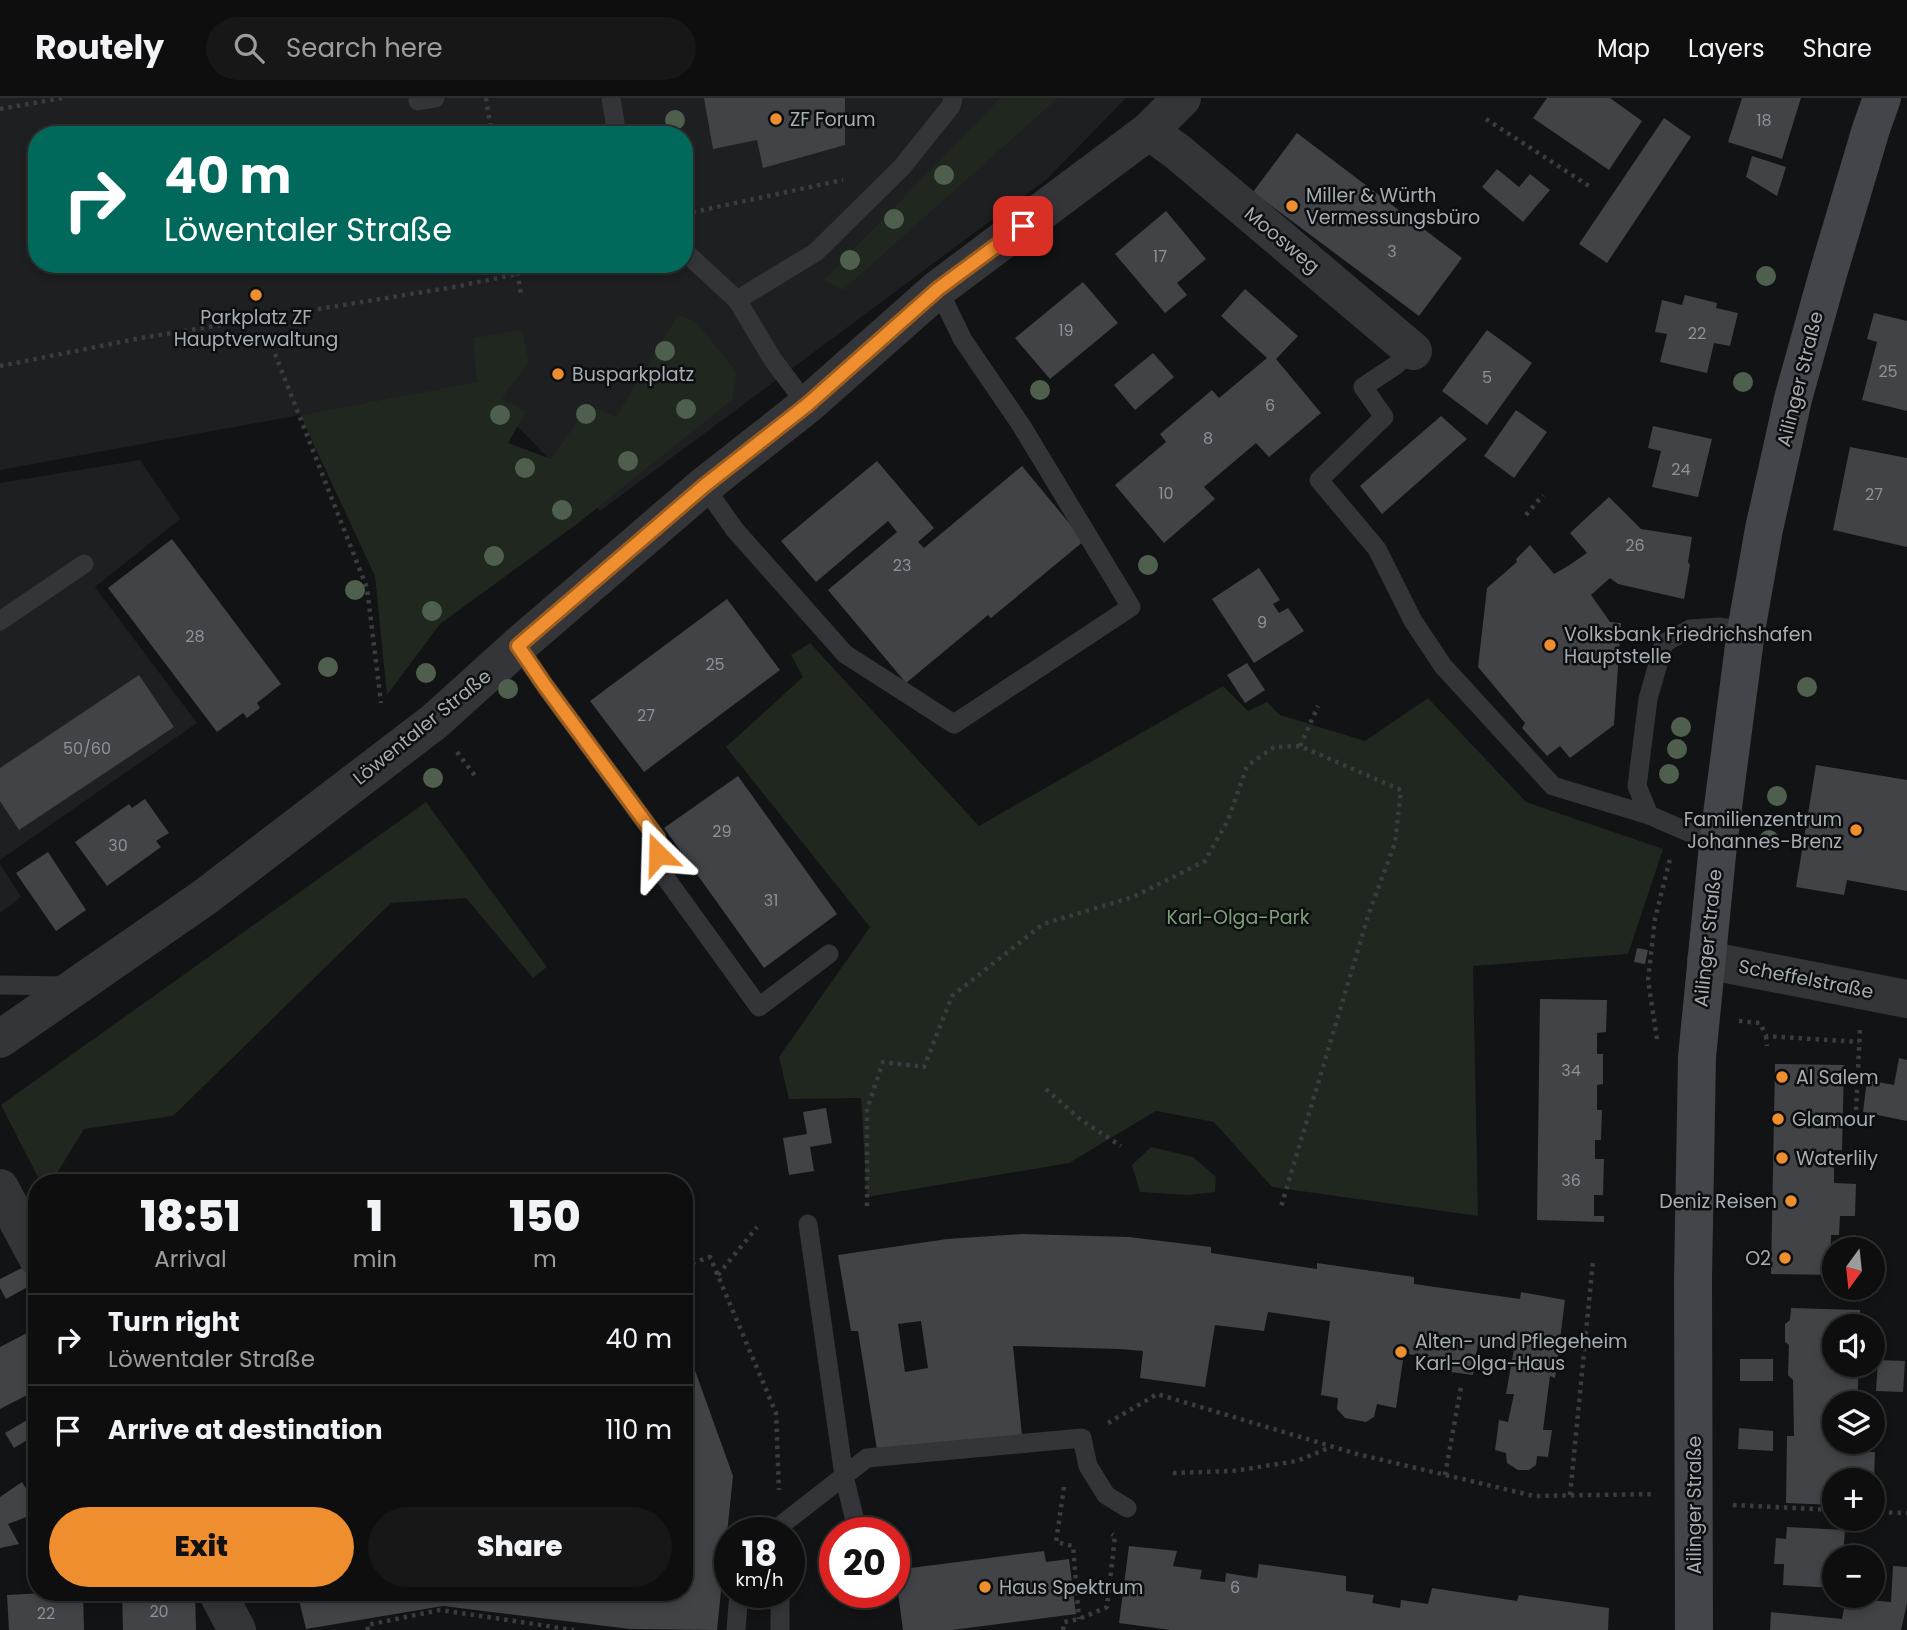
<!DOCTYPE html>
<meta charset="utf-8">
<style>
body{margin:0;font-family:Poppins,sans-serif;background:#171718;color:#f1f3f6;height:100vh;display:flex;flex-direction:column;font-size:26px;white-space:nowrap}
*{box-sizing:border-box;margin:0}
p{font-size:23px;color:#9b9c9e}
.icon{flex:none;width:38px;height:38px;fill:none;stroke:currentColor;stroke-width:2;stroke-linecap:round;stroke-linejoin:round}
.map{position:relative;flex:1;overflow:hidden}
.details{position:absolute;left:28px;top:1076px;width:665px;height:427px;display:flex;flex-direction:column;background:#0e0e0f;border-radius:28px;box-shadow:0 4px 10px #0003,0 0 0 2px #2e2e2f}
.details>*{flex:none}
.banner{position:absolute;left:28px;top:28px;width:665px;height:147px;border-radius:28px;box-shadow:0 4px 10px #0003,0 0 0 2px #2e2e2f;background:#00695c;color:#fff;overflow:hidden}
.needle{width:46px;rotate:195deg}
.tools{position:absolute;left:1822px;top:1139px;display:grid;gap:14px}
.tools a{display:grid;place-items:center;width:63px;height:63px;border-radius:50%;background:#0e0e0f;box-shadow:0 4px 10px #0003,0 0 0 2px #2e2e2f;font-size:35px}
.speed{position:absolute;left:714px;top:1419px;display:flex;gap:14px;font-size:35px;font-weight:700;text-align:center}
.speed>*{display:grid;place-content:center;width:91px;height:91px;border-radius:50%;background:#0e0e0f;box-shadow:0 4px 10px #0003,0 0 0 2px #2e2e2f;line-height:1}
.speed small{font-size:18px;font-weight:400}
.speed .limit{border:10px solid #d22;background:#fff;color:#111}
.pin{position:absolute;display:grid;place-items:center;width:60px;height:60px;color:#fff;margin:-30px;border-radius:14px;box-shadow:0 4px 10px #0006}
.me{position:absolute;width:77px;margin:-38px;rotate:338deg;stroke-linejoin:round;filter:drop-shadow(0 0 5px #0008)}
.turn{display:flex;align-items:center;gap:24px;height:147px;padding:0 21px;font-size:32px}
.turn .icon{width:91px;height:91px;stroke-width:2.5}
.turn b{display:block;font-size:49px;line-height:60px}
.eta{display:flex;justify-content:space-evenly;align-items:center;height:119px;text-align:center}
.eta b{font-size:42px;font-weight:800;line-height:49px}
.cta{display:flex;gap:14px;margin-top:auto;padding:14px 21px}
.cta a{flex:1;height:80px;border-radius:42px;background:#ef8e2f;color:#111;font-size:28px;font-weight:800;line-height:80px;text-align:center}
.cta a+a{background:#171718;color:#f1f3f6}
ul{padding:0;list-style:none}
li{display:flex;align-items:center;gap:21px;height:91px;padding:0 21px;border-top:2px solid #2e2e2f}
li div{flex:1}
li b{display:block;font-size:26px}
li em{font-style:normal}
header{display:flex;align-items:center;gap:42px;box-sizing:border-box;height:98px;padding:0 35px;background:#0e0e0f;border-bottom:2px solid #2e2e2f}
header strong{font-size:33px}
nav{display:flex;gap:38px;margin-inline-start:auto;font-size:24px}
.search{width:490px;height:63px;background:#171718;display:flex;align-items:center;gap:18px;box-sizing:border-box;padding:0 24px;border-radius:38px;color:#9b9c9e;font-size:26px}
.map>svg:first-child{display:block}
</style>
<header>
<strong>Routely</strong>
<div class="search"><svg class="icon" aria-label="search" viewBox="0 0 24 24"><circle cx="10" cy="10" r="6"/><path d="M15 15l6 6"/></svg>Search here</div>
<nav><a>Map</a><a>Layers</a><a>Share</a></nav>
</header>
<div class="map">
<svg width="1907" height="1532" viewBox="0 0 1907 1532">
<rect width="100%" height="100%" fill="#121314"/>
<!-- built -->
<path fill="#1e1f21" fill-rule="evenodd" d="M 0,0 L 1126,0 L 1047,81 L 600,413 L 475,285 L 0,372 ZM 37,37 L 684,37 L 684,166 L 37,166 Z
M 140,362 L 180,421 L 95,489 L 197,625 L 0,762 L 0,385 Z
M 0,766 L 21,799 L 0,815 Z"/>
<!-- green -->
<path fill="#1f271f" d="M 1000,0 L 1058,0 L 843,192 L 824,182 Z
M 678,217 L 695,223 L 737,274 L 732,302 L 577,426 L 440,526 L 387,597 L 375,478 L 300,317 L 477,284 L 473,240 L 522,232 L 529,264 L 502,300 L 526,314 L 508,345 L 551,361 L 589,307 L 616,319 Z
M 810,545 L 979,728 L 1223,588 L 1248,613 L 1267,604 L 1280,617 L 1365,643 L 1428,600 L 1526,704 L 1663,751 L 1628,856 L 1473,868 L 1478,1118 L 1272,1089 L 1214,1024 L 1156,1013 L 1069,1065 L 867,1099 L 861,1000 L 789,1001 L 779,959 L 870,829 L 726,649 L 803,579 L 791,557 Z
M 426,704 L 547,869 L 533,880 L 466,800 L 391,805 L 173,1018 L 84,1031 L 51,1085 L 41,1085 L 1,1007 Z
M 1151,1049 L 1193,1059 L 1216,1079 L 1215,1094 L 1189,1097 L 1140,1094 L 1132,1067 Z"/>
<!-- building -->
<path fill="#414347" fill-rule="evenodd" d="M 704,0 L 845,0 L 845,47 L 763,70 L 757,42 L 713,51 Z
M 1547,0 L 1610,0 L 1642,23 L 1609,72 L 1533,20 Z
M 1742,0 L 1801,0 L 1782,61 L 1728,44 Z
M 1664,20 L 1691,39 L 1607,165 L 1579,146 Z
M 1297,35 L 1462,160 L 1419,218 L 1253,94 Z
M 1752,58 L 1786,69 L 1777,98 L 1746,79 Z
M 1497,71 L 1519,89 L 1530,76 L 1550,92 L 1523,124 L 1482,89 Z
M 1166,113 L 1206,161 L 1177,185 L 1187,197 L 1165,215 L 1115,156 Z
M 1083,184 L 1118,225 L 1050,281 L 1015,240 Z
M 1245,191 L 1298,238 L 1276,261 L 1321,315 L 1269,359 L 1256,345 L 1204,389 L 1215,401 L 1164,445 L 1115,387 L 1166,344 L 1160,336 L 1212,292 L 1219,300 L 1267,260 L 1221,218 Z
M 1685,197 L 1717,205 L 1716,210 L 1738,215 L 1730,248 L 1714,245 L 1707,275 L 1660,264 L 1667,236 L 1655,234 L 1662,202 L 1682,207 Z
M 1874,215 L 1907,223 L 1907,313 L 1862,302 L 1877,244 L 1867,241 Z
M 1487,232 L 1532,265 L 1487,327 L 1442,293 Z
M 1153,255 L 1174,279 L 1135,312 L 1114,287 Z
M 1516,312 L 1547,334 L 1514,380 L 1484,358 Z
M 1441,318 L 1467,341 L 1382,416 L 1360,388 Z
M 1653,328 L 1712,341 L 1698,399 L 1652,389 L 1661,353 L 1648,350 Z
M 1850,349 L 1907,360 L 1907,449 L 1833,432 Z
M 877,363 L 934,430 L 918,444 L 924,450 L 1022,368 L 1084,443 L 991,520 L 988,517 L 906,585 L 828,492 L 897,434 L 888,423 L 816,484 L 781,443 Z
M 1609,399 L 1641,431 L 1692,439 L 1688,464 L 1690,467 L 1684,501 L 1618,486 L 1610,480 L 1591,497 L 1610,524 L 1621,525 L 1614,627 L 1570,660 L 1560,648 L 1547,658 L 1522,630 L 1525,625 L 1478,569 L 1487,490 L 1517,464 L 1516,461 L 1530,447 L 1554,476 L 1568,468 L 1587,455 L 1570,435 Z
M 172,441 L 281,586 L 257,605 L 260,610 L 247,620 L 243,615 L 217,634 L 108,490 Z
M 1259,470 L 1280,502 L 1273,506 L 1279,515 L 1288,510 L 1304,533 L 1254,565 L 1212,501 Z
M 727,501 L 780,572 L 644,674 L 590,603 Z
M 1247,565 L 1265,592 L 1245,605 L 1227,577 Z
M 139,577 L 174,629 L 19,732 L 0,703 L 0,670 Z
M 1816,667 L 1907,682 L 1907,793 L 1847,782 L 1844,797 L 1796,789 Z
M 738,678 L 837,816 L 764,870 L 664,730 Z
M 145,701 L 169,735 L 156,743 L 161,749 L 107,788 L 75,744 L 129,706 L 132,710 Z
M 48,754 L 86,812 L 56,833 L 16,775 Z
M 1637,850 L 1648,852 L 1645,866 L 1634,864 Z
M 1540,901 L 1607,902 L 1606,934 L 1597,935 L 1597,956 L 1603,956 L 1603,986 L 1597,987 L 1597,1012 L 1602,1012 L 1601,1042 L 1595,1042 L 1595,1061 L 1604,1061 L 1603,1097 L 1594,1097 L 1594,1118 L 1604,1118 L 1604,1124 L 1537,1122 Z
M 1899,960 L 1907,962 L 1907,1023 L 1863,1014 L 1867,982 L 1894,987 Z
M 1775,966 L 1844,967 L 1842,1052 L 1834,1052 L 1834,1085 L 1856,1086 L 1855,1118 L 1840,1118 L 1839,1137 L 1831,1137 L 1830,1177 L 1771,1176 Z
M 826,1010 L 832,1045 L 810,1049 L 814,1073 L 789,1077 L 783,1040 L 807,1036 L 803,1014 Z
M 1022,1136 L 1129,1139 L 1211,1149 L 1211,1155 L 1317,1171 L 1317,1165 L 1414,1179 L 1414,1186 L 1520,1201 L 1521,1194 L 1565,1202 L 1555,1280 L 1550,1278 L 1543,1332 L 1552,1332 L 1548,1359 L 1537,1358 L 1536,1367 L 1529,1372 L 1518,1372 L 1507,1365 L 1506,1355 L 1495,1352 L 1499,1322 L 1508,1324 L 1514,1296 L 1506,1296 L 1514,1251 L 1478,1245 L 1473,1277 L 1443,1273 L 1445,1263 L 1404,1255 L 1396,1310 L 1377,1306 L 1374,1319 L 1366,1324 L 1345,1320 L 1337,1311 L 1338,1300 L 1321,1297 L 1330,1223 L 1268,1214 L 1264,1233 L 1215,1227 L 1205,1289 L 1140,1280 L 1143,1253 L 1120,1251 L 1013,1248 L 1022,1338 L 877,1352 L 858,1233 L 851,1233 L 838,1157 L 947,1141 ZM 921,1223 L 928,1270 L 905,1274 L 898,1226 Z
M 24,1169 L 33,1186 L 6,1201 L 0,1190 L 0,1181 Z
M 1791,1210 L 1860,1212 L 1860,1228 L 1834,1228 L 1834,1267 L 1859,1267 L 1857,1306 L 1834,1306 L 1834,1344 L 1857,1344 L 1857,1354 L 1875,1354 L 1874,1382 L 1834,1382 L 1834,1407 L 1786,1405 L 1787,1338 L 1794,1338 L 1793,1282 L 1788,1277 L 1789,1247 L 1785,1244 L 1785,1226 L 1790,1222 Z
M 27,1235 L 37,1252 L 37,1292 L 0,1311 L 0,1249 Z
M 684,1242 L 733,1378 L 717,1532 L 630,1531 L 443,1508 L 306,1531 L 297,1494 L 684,1494 Z
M 1740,1261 L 1773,1261 L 1773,1283 L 1740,1283 Z
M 1878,1262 L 1905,1263 L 1903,1294 L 1876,1293 Z
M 34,1318 L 37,1323 L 37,1336 L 14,1350 L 5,1335 Z
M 1739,1330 L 1773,1333 L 1773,1353 L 1738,1351 Z
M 22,1384 L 37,1408 L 37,1415 L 8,1426 L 19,1446 L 0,1450 L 0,1399 Z
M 1787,1429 L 1845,1432 L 1843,1460 L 1834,1460 L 1834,1490 L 1783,1487 L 1784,1466 L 1774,1466 L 1776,1440 L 1786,1441 Z
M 1129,1448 L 1177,1453 L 1173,1468 L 1202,1472 L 1200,1481 L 1225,1484 L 1226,1475 L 1257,1480 L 1259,1466 L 1346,1478 L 1346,1493 L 1374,1497 L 1372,1505 L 1400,1510 L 1401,1502 L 1428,1506 L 1432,1490 L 1517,1503 L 1519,1497 L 1609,1510 L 1608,1532 L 1171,1532 L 1119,1525 Z
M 1044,1453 L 1046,1464 L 1069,1461 L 1076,1516 L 952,1532 L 903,1532 L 895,1472 Z
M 1893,1468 L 1907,1469 L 1907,1505 L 1901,1532 L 1770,1532 L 1771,1514 L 1842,1521 L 1846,1500 L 1891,1504 Z
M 63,1494 L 83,1494 L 84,1532 L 9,1532 L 7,1497 Z
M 122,1494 L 195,1494 L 196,1532 L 123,1532 Z"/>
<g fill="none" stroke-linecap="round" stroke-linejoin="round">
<!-- path -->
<path stroke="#3a3c40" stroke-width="4.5" stroke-dasharray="3.5 5" stroke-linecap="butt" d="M 486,0 L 492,37
M 0,11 L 62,0
M 1486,21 L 1592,90
M 684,116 L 843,82
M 516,166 L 521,197
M 275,256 L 367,490 L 381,605
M 0,268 L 141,240 L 454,189 L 518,176
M 1526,417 L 1543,397
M 1300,648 L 1318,608
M 457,654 L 476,679
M 1739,923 L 1760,925 L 1766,938 L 1859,944
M 1766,938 L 1767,948
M 1657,941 L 1648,882 L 1655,821 L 1671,757
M 1046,991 L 1081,1022 L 1121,1048
M 1856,1012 L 1860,931
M 867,1108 L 867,1011 L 883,964 L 924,969 L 952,898 L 1043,826 L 1133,799 L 1205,763 L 1228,722 L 1247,668 L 1274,649 L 1300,648 L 1401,692 L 1395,745 L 1369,815 L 1281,1109
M 684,1168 L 710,1159 L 776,1315 L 779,1392
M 718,1177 L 757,1129
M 1108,1325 L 1157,1296 L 1357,1356 L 1534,1398 L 1655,1396
M 1173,1375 L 1233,1373 L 1297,1363 L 1331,1349
M 1445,1377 L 1461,1289
M 1064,1389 L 1056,1444 L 1073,1448 L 1079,1521
M 1570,1397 L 1593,1163
M 1733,1407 L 1834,1412
M 1872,1414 L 1907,1415
M 368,1532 L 367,1527 L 440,1512 L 574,1532
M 1063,1532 L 1064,1524 L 1079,1521 L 1107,1509 L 1115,1438 L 1112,1436"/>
<!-- service -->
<path stroke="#343539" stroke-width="19" d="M 611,0 L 617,37
M 418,3 L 435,0
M 684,153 L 737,202 L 773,262 L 807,307
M 737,202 L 816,154 L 902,69 L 951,8 L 953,0
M 1413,253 L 1396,267 L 1363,289 L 1384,319 L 1319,382 L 1377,451 L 1413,523 L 1443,568 L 1553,688 L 1649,717
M 704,388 L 735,432 L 845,556 L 954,626 L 1131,509 L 1021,327 L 963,242 L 938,191
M 0,523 L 84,466
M 518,548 L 546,589 L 657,740 L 660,772 L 759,909 L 829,856
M 1718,747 L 1649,717 L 1637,688 L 1648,601 L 1664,545 L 1690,531 L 1719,529 L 1746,533
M 0,887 L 69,888
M 808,1126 L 844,1378 L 858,1435
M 780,1435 L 780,1428 L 867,1360 L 1082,1340 L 1088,1368 L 1106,1397 L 1127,1410
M 873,1494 L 873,1495
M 736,1532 L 739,1494
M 780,1532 L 780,1494"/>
<!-- minor -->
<path stroke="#343539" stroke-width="38" d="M 1149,33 L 1179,55 L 1413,253
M 1706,862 L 1907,901
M 0,1090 L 37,1159
M 217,1494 L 237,1532"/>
<!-- tertiary -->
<path stroke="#343539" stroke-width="38" d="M 0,941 L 205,799 L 435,623 L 518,548 L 704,388 L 807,307 L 938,191 L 1149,33 L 1182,0"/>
<!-- secondary -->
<path stroke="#424549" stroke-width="38" d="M 1694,1532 L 1693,1181 L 1697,959 L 1718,747 L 1746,533 L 1764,431 L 1793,301 L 1827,179 L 1871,31 L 1882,0"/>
</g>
<!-- trees -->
<g fill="#4e604d">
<circle cx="675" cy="22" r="10"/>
<circle cx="944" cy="77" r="10"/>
<circle cx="894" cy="121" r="10"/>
<circle cx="850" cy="162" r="10"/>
<circle cx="1766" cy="178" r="10"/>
<circle cx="665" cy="253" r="10"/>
<circle cx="1743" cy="284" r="10"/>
<circle cx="1040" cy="292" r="10"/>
<circle cx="686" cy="311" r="10"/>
<circle cx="586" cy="316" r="10"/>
<circle cx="500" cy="317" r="10"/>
<circle cx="628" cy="363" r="10"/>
<circle cx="525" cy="370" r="10"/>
<circle cx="562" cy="412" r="10"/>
<circle cx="494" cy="458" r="10"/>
<circle cx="1148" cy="467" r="10"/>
<circle cx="355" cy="492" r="10"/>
<circle cx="432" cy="513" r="10"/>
<circle cx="328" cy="569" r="10"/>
<circle cx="426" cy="575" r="10"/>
<circle cx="1807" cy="589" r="10"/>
<circle cx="508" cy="591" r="10"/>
<circle cx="1681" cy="629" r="10"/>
<circle cx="1677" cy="651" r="10"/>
<circle cx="1669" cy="676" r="10"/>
<circle cx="433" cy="680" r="10"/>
<circle cx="1777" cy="698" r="10"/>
<circle cx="1769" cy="742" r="10"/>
</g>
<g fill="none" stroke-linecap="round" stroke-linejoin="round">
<defs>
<path id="route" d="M 658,756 L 657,740 L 546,589 L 518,548 L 704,388 L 807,307 L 938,191 L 1023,128"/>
</defs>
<!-- route casing -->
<use href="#route" stroke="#9b5c1f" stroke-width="18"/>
<!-- route -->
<use href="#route" stroke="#ef8e2f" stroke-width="12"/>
</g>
<!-- markers -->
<g fill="#ef8e2f" stroke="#0d0e0f" stroke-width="2.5">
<circle cx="776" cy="21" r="7"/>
<circle cx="1292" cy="108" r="7"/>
<circle cx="256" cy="197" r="7"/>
<circle cx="558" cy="276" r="7"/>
<circle cx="1550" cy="547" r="7"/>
<circle cx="1856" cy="732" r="7"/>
<circle cx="1782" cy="979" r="7"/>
<circle cx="1778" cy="1021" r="7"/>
<circle cx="1782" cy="1060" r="7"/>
<circle cx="1791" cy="1103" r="7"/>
<circle cx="1785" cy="1160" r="7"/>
<circle cx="1401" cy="1254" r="7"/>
<circle cx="985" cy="1489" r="7"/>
</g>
<g text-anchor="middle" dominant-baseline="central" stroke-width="5" stroke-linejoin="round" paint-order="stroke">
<!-- number labels -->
<g font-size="16" fill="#8b9299">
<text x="1764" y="22">18</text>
<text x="1392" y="153">3</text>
<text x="1160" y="158">17</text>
<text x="1066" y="232">19</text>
<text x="1697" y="235">22</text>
<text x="1888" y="273">25</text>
<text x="1487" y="279">5</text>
<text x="1270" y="307">6</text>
<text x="1208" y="340">8</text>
<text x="1681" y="371">24</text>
<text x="1166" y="395">10</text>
<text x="1874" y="396">27</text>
<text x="1635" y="447">26</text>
<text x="902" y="467">23</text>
<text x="1262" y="524">9</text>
<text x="195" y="538">28</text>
<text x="715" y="566">25</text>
<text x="646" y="617">27</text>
<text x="87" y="650">50/60</text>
<text x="722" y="733">29</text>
<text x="118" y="747">30</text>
<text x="771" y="802">31</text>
<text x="1571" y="972">34</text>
<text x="1571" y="1082">36</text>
<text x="1235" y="1489">6</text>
<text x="159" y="1513">20</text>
<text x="46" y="1515">22</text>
</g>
<!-- poi labels -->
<g font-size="19" fill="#a4acb4" stroke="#0d0e0f" text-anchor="start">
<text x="790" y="21">ZF Forum</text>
<text x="1306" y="97">Miller &amp; Würth<tspan x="1306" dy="22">Vermessungsbüro</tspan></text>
<text x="256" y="219" text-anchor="middle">Parkplatz ZF<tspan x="256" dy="22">Hauptverwaltung</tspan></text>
<text x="572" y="276">Busparkplatz</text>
<text x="1564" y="536">Volksbank Friedrichshafen<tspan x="1564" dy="22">Hauptstelle</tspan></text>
<text x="1842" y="721" text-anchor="end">Familienzentrum<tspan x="1842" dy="22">Johannes-Brenz</tspan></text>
<text x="1796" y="979">Al Salem</text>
<text x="1792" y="1021">Glamour</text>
<text x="1796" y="1060">Waterlily</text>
<text x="1777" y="1103" text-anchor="end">Deniz Reisen</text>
<text x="1771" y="1160" text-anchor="end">O2</text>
<text x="1415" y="1243">Alten- und Pflegeheim<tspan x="1415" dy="22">Karl-Olga-Haus</tspan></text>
<text x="999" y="1489">Haus Spektrum</text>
</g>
<!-- street labels -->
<g font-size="19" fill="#a4acb4" stroke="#0d0e0f">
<text transform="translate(1282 142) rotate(40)">Moosweg</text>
<text transform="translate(1800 281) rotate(-76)">Ailinger Straße</text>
<text transform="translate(422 629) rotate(-39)">Löwentaler Straße</text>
<text transform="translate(1708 840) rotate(-84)">Ailinger Straße</text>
<text transform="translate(1806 881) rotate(11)">Scheffelstraße</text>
<text transform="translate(1694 1407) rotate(-90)">Ailinger Straße</text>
</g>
<!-- park labels -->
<g font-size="19" fill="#7f9f7b" stroke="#0d0e0f">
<text x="1238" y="819">Karl-Olga-Park</text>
</g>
</g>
</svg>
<div class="tools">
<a><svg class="needle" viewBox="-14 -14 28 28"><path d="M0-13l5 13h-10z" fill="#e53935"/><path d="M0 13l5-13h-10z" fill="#9b9c9e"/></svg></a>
<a><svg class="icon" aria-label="sound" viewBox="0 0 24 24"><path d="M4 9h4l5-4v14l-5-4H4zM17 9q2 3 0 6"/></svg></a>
<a><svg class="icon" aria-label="layers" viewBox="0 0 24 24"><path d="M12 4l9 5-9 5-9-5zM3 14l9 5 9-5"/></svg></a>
<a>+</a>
<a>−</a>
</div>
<div class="speed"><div>18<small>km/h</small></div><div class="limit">20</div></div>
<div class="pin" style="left:1023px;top:128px;background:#d93025"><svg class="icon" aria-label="arrive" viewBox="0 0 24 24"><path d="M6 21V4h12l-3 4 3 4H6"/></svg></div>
<svg class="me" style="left:658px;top:756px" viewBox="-20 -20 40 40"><path d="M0-17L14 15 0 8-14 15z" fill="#ef8e2f" stroke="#fff" stroke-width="4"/></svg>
<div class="banner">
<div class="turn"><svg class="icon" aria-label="right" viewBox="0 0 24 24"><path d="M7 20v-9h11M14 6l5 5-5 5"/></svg><div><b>40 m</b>Löwentaler Straße</div></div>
</div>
<section class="details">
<div class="eta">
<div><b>18:51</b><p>Arrival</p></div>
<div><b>1</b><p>min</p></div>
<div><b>150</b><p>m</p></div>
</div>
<ul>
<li><svg class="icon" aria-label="right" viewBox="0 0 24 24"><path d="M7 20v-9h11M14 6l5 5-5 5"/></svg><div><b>Turn right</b><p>Löwentaler Straße</p></div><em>40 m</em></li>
<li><svg class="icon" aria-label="arrive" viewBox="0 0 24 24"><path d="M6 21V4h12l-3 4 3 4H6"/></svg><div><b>Arrive at destination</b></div><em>110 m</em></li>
</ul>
<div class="cta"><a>Exit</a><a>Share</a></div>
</section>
</div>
